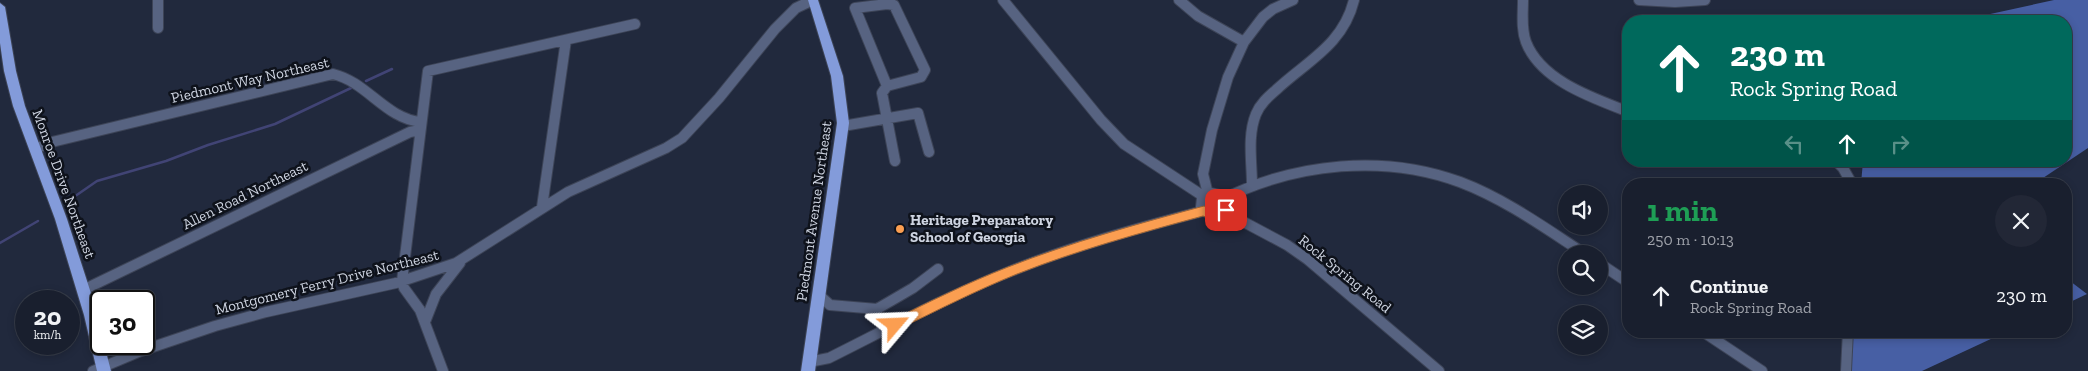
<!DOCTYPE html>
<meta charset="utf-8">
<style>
body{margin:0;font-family:"Zilla Slab",serif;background:#222736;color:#f1f3f6;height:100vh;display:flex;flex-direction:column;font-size:19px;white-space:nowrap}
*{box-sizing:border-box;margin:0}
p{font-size:16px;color:#9fa2aa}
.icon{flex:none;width:28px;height:28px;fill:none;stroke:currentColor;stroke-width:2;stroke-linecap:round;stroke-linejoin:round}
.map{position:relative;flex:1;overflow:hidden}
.details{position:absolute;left:1622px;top:178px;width:450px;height:160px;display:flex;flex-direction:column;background:#191f2e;border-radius:20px;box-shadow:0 2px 8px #0003,0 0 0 1px #373d4a}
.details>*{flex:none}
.hud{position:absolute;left:1622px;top:15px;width:450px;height:152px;border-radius:20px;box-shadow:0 2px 8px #0003,0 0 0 1px #373d4a;background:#00695c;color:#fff;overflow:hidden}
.controls{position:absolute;left:1558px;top:185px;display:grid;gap:10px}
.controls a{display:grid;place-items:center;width:50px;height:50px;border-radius:50%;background:#191f2e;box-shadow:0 2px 8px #0003,0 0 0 1px #373d4a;font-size:25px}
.speed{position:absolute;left:15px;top:290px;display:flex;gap:10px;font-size:25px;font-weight:700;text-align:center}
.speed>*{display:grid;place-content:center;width:65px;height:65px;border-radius:50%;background:#191f2e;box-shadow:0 2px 8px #0003,0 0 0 1px #373d4a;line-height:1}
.speed small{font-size:12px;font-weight:400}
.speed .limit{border:2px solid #111;border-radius:8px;background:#fff;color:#111}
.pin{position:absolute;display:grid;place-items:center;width:42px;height:42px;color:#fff;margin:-21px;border-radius:10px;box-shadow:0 2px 8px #0006}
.me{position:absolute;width:55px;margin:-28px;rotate:64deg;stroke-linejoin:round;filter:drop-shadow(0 0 4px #0008)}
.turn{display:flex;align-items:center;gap:18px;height:105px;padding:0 25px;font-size:22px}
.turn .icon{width:65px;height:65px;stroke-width:2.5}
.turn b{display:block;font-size:35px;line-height:42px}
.lanes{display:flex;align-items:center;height:48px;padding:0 25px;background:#0003;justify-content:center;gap:25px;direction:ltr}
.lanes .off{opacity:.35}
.round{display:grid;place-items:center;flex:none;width:52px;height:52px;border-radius:26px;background:#222736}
.head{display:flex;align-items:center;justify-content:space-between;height:85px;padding:0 25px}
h1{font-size:30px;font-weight:800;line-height:38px;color:#1e9e55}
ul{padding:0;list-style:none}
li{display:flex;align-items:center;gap:15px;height:65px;padding:0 25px}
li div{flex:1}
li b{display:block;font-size:19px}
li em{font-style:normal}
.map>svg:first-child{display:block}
</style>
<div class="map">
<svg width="2088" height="371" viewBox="0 0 2088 371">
<rect width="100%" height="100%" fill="#21293d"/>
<!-- forest -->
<path fill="#475fa4" d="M 2054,0 L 2088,0 L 2088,148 L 2034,184 L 1861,184 L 1863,161 L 2066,161 L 2066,21 L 1958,21 Z
M 2066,278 L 2087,294 L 2066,304 Z
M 1851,331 L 2008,331 L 1922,371 L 1849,371 Z"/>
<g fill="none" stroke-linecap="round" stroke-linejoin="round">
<!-- stream -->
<path stroke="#414475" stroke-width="2.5" d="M 366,81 L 392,69
M 71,199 L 97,181 L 166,161 L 208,145 L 275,124 L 351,88
M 0,243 L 38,221"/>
<defs>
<path id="minor" d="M 158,0 L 158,28
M 1003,0 L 1101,120 L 1124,144 L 1203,196
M 1179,0 L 1198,16 L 1244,42
M 1523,0 C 1523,14 1521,29 1526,42 C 1541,81 1593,98 1629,112
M 1639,0 L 1675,2 L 1705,0
M 887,4 L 894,5 L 925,70 L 921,77 L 887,86 L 855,8 Z
M 887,86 L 882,93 L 895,161
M 843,126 L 918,113 L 929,152
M 35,149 L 52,142 L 333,74 C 367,82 386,119 421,122
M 1836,161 L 1843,168 L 1852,184
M 1252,186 C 1252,162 1247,136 1256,114 C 1260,104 1268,97 1276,90 C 1307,61 1343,45 1354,0
M 1211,193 L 1220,195 L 1227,201 L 1228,208 L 1222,214 L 1209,214 L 1201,207 L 1202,198 Z
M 1208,194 L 1203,174 L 1212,130 L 1228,77 L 1244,42 L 1263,17 L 1273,9 L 1293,0
M 1225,198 C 1297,163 1384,154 1460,182 C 1505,199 1545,228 1585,254
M 542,207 L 566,40
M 1225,212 L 1287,245 L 1307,259 L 1439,371
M 1599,263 L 1629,283
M 83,290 L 410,132 L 420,130
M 819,295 L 830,305 L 877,309 L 913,288 L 938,269
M 425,322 L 436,294 L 460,263
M 1702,331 L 1762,371
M 809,362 L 829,358 C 889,328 948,296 1011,271 C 1073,246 1138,228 1203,211
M 93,371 L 141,351 L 215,326 L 266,312 L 396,283 L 456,263 L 568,192 L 666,148 L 682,138 L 719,98 L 775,29 L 796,8 L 813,0
M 443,371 L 420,310 L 404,288 L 402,281 L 428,71 L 635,24
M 1846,371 L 1848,331"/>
<path id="major" d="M 808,0 L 818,0 L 843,76 L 849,123 L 815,371 L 801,371 L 837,123 L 831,76 Z
M 0,3 L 5,7 L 16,71 L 25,106 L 67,219 L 98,315 L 101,331 L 101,344 L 104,344 L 111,371 L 97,371 L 84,315 L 55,219 L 13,106 L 4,71 L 0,43 Z"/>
</defs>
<!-- minor casing -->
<use href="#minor" stroke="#3d4457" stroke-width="12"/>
<!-- major casing -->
<use href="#major" stroke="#3d4457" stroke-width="2"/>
<!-- minor -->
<use href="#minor" stroke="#576381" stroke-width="10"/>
<!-- major -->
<use href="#major" fill="#839bda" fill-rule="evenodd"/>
</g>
<!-- route -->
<path fill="#fb9e51" stroke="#a36735" d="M 1226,205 L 1232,210 C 1225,221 1214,220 1203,216 C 1140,233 1078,250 1017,274 C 977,290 938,310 899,329 L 895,331 L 890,329 L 889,325 L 890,321 C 929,302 967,283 1008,267 C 1072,242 1137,224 1204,206 L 1215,210 Z"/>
<!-- markers -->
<circle fill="#fb9e51" stroke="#0e121b" stroke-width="2" cx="900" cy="229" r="5"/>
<g text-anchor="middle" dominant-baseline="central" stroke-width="5" stroke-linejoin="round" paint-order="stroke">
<!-- street labels -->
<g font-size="15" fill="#ced4e1" stroke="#0e121b">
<text transform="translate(250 80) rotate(-13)">Piedmont Way Northeast</text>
<text transform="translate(64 184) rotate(70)">Monroe Drive Northeast</text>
<text transform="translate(245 195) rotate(-26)">Allen Road Northeast</text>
<text transform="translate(814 211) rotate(-82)">Piedmont Avenue Northeast</text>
<text transform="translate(1345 274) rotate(39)">Rock Spring Road</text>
<text transform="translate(327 282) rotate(-14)">Montgomery Ferry Drive Northeast</text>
</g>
<!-- poi labels -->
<g font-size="15" font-weight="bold" fill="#ced4e1" stroke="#0e121b" text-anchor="start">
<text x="910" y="220">Heritage Preparatory<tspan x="910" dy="17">School of Georgia</tspan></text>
</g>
</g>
</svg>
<div class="controls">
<a><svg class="icon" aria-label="sound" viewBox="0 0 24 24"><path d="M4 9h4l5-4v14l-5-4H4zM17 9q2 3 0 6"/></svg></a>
<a><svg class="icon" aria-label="search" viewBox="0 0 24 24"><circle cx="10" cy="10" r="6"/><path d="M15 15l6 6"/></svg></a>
<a><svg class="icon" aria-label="layers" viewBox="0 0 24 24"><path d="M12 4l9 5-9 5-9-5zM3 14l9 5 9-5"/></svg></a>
</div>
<div class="speed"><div>20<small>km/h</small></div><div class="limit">30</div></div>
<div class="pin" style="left:1226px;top:210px;background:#d93025"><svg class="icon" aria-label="arrive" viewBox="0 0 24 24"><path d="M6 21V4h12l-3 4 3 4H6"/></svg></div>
<svg class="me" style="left:895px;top:325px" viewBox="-20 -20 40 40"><path d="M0-17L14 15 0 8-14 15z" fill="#fb9e51" stroke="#fff" stroke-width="4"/></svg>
<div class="hud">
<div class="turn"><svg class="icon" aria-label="ahead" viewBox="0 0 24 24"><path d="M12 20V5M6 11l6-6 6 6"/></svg><div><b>230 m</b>Rock Spring Road</div></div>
<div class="lanes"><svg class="icon off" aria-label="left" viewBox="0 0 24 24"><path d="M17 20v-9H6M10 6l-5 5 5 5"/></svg><svg class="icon" aria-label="ahead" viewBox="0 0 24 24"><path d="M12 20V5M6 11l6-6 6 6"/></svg><svg class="icon off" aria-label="right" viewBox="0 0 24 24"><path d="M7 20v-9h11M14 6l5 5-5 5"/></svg></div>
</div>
<section class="details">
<div class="head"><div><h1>1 min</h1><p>250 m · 10:13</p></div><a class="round"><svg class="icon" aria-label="close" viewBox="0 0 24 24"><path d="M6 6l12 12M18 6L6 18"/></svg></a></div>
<ul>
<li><svg class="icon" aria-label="ahead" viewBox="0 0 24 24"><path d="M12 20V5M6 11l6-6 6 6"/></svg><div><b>Continue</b><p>Rock Spring Road</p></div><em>230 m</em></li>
</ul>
</section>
</div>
